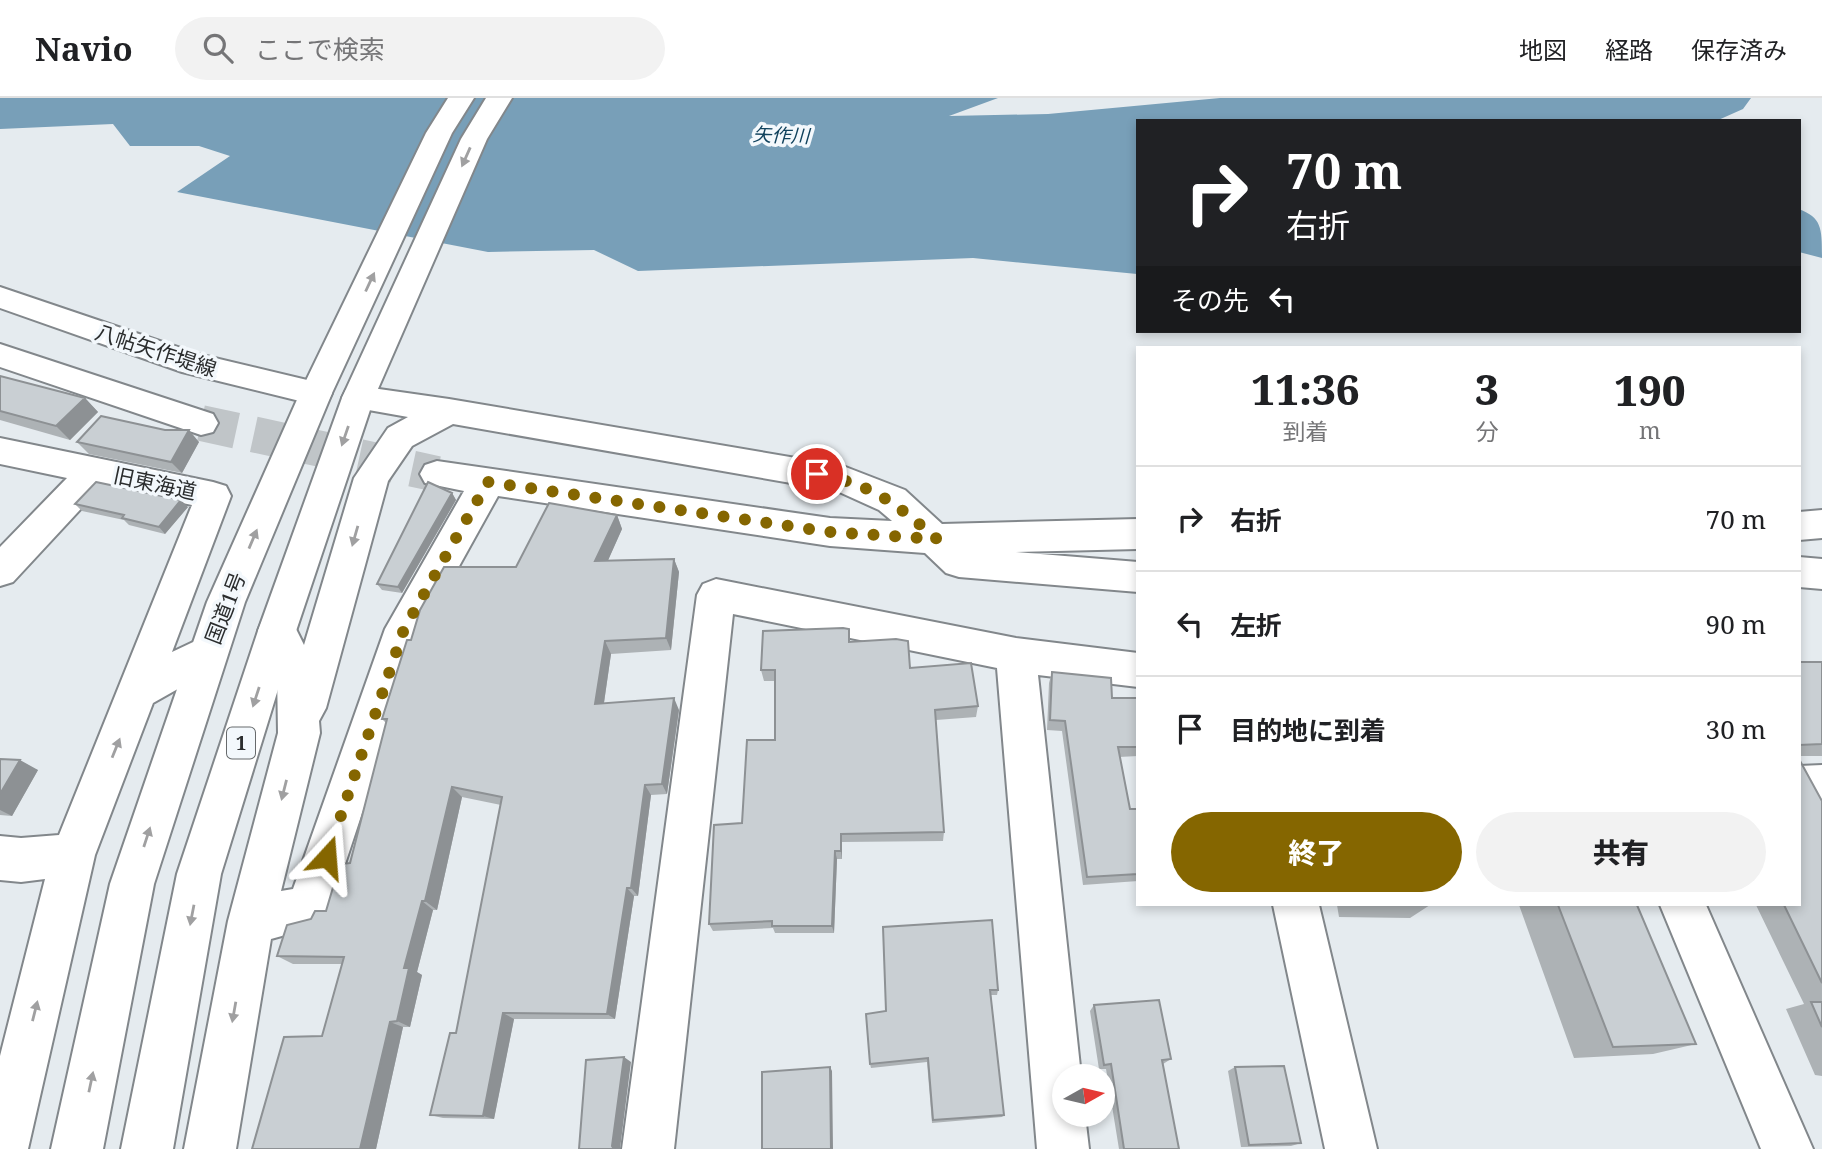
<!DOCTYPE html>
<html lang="ja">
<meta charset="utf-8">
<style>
body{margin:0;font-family:"Noto Serif","Noto Sans JP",serif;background:#f2f2f2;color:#202124;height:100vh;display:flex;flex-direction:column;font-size:26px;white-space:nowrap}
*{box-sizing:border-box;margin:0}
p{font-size:23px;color:#757577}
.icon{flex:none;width:38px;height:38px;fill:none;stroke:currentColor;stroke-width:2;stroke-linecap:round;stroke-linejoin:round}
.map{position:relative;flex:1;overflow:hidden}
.sheet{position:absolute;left:1136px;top:248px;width:665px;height:560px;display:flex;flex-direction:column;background:#fff;border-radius:0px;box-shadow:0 4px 10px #0003}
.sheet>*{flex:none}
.banner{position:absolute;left:1136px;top:21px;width:665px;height:214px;border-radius:0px;box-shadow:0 4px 10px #0003;background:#202124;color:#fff;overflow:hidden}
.needle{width:46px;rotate:82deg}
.buttons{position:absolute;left:1052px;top:966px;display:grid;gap:14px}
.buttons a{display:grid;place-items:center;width:63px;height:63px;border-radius:50%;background:#fff;box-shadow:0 4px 10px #0003;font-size:35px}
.pin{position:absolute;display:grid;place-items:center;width:60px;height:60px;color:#fff;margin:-30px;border:4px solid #fff;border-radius:50%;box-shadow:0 2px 7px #0007}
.me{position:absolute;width:77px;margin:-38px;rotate:19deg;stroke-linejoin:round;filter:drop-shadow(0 0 5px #0008)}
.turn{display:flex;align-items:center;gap:24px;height:147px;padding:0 35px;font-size:32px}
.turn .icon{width:91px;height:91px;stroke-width:2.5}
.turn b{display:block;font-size:49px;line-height:60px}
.then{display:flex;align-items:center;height:66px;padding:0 35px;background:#0003;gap:14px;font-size:26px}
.eta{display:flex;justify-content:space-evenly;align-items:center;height:119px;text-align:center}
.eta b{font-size:42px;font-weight:800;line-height:49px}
.primary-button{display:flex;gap:14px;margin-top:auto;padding:14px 35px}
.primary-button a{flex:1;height:80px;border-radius:42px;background:#856600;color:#fff;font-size:28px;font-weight:800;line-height:80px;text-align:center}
.primary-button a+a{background:#f2f2f2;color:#202124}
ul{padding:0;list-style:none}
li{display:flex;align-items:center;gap:21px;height:105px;padding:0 35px;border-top:2px solid #e0e0e0}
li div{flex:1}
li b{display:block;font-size:26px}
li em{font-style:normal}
header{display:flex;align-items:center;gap:42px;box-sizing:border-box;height:98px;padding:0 35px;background:#fff;border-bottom:2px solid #e0e0e0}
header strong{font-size:33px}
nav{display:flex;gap:38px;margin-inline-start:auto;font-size:24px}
.search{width:490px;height:63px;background:#f2f2f2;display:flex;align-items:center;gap:18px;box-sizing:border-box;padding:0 24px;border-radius:38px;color:#757577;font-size:26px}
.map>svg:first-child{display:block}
</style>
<header>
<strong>Navio</strong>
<div class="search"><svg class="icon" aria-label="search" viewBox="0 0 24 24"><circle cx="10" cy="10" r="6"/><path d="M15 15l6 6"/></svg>ここで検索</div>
<nav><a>地図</a><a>経路</a><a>保存済み</a></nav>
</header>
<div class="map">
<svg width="1822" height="1051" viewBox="0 0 1822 1051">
<rect width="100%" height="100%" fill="#e5ebef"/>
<!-- water -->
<path fill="#789fb8" d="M 0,0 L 998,0 L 949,18 L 1048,16 L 1220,0 L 1751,0 L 1743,11 L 1716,23 L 1138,23 L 1137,176 L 973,160 L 638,173 L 594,152 L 488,154 L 177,94 L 230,58 L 199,48 L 130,48 L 113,26 L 0,31 Z
M 1799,111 C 1822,120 1822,130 1822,160 L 1799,154 Z"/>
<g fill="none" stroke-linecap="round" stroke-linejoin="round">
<!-- minor-tunnel -->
<path stroke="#c0c5c8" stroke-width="36" stroke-dasharray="36 18" stroke-linecap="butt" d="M 201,325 L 437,376"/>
<defs>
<path id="minor" d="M 0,189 L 198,256 L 328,287 L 332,295 L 328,303 L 316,307 L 182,274 L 0,210 Z
M 0,246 L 213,316 L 218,325 L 213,334 L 201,337 L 0,269 Z
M 358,288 L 449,301 L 843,368 L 905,392 L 942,426 L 1138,421 L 1138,451 L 1016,454 L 1138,464 L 1138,494 L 959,479 L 946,475 L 925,455 L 830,448 L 498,398 L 422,535 L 325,826 L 271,841 L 236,1051 L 184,1051 L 228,823 L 278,635 L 277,573 L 258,533 L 263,521 L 277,517 L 291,521 L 304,547 L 354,380 L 388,330 L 408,319 L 346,308 L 342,300 L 346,292 ZM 453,326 L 837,393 L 879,412 L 892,423 L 830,420 L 437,363 L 425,367 L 420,376 L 425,385 L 464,393 L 385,531 L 293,791 L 281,793 L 320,635 L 319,623 L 326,610 L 388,383 L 412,348 Z
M 0,340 L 213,384 L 226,388 L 231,398 L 172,554 L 208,537 L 222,542 L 228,554 L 222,566 L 153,605 L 95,757 L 28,1051 L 0,1051 L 0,958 L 45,781 L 21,784 L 0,782 L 0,738 L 21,740 L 59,737 L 192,407 L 102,388 L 13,484 L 0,488 L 0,449 L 67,380 L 0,366 Z
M 1822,412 L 1822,440 L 1799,442 L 1799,414 Z
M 1799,459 L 1822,461 L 1822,491 L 1799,489 Z
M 716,481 L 1016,540 L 1138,555 L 1138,589 L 1038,577 L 1081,978 L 1064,978 L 1064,1017 L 1085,1017 L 1089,1051 L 1037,1051 L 997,570 L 733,516 L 674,1051 L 622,1051 L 697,497 L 703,486 Z
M 1822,667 L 1822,707 L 1799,708 L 1799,668 Z
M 1273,807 L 1319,807 L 1377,1051 L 1325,1051 Z
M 1660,807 L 1706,807 L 1813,1051 L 1761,1051 Z"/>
<path id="highway" d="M 448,0 L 474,0 L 452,35 L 332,295 L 245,504 L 154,786 L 103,1051 L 51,1051 L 110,786 L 207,504 L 300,295 L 426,35 Z
M 486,0 L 512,0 L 487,41 L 374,300 L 296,533 L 221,776 L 173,1051 L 121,1051 L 177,776 L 258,533 L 342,300 L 461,41 Z"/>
</defs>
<!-- minor casing -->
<use href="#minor" stroke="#82878b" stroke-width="4"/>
<!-- highway casing -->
<use href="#highway" stroke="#82878b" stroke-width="4"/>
<!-- minor -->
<use href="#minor" fill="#fff" fill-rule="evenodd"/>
<!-- highway -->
<use href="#highway" fill="#fff" fill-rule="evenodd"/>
</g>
<!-- wall -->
<path fill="#adb2b5" d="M 0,278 L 85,300 L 98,314 L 70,342 L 0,322 Z
M 165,332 L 199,344 L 182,375 L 89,356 L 77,344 Z
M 452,395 L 456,402 L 402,495 L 382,492 L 377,486 Z
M 75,406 L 188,409 L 165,436 L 129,427 L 124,422 L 82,413 Z
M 617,417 L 622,431 L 608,462 L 674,461 L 679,474 L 671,552 L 611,556 L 604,605 L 679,612 L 667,696 L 651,697 L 638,798 L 634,798 L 615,921 L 514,921 L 494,1021 L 443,1020 L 430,1017 L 456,935 L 501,707 L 462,699 L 437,812 L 433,812 L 417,874 L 422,877 L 410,929 L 403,929 L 376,1051 L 252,1051 L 322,938 L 342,866 L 293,866 L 277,858 L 311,821 L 326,813 L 350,765 L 386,625 L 382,621 L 411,542 L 516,469 Z
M 850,544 L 910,570 L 978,608 L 976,619 L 936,622 L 944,734 L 943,743 L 842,744 L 842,761 L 837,761 L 834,835 L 775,835 L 773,830 L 713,833 L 709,826 L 742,725 L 775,642 L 775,583 L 764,583 L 761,572 Z
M 1799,564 L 1822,564 L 1822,658 L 1799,658 Z
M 1052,574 L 1112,600 L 1138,600 L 1138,658 L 1119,659 L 1130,711 L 1138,711 L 1138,783 L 1083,787 L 1062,633 L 1047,632 L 1049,585 Z
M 0,661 L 38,672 L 12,718 L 0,717 Z
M 1822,703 L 1822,978 L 1815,977 L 1786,911 L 1804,906 L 1756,807 L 1799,807 Z
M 1337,807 L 1430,807 L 1410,820 L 1339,819 Z
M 1519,807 L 1637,807 L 1696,946 L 1653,956 L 1574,960 Z
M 883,829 L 998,892 L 997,897 L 991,897 L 1004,1017 L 1002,1019 L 932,1025 L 927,964 L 871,970 L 870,966 L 886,913 Z
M 1094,907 L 1171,961 L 1163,966 L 1179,1051 L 1119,1051 L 1106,971 L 1099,971 L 1090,913 Z
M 1235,969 L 1301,1045 L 1291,1048 L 1241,1049 L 1228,973 Z"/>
<!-- shaded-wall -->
<path fill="#8d9194" d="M 85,300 L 98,314 L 70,342 L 56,328 Z
M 189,332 L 199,344 L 182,375 L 171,364 Z
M 452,395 L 456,402 L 402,495 L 398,489 Z
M 181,402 L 188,409 L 165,436 L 159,429 Z
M 617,417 L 622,431 L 602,476 L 595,463 Z
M 674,461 L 679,474 L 671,552 L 666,540 Z
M 605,543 L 611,556 L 602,618 L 595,606 Z
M 674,600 L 679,612 L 667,696 L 662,686 Z
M 20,662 L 38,672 L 12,718 L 0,712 L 0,696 Z
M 645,687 L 651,697 L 638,798 L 631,790 Z
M 452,689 L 462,699 L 437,812 L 425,803 Z
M 841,736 L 842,744 L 842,761 L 841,753 Z
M 835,753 L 837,761 L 834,835 L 832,828 Z
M 627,790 L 634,798 L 615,921 L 607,916 Z
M 422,803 L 433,812 L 417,874 L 422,877 L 410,929 L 397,923 L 404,870 Z
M 503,915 L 514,921 L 494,1021 L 483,1018 Z
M 390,924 L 403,929 L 376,1051 L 360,1051 Z
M 624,959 L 631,964 L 620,1051 L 614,1051 L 612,1048 Z
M 830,969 L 832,973 L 833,1051 L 831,1051 Z"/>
<!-- building -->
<path fill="#c9cfd3" stroke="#8d9194" stroke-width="2" d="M 0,278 L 85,300 L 56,328 L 0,313 Z
M 101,318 L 165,332 L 189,332 L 171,364 L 77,344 Z
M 96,384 L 181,402 L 159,429 L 122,420 L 124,417 L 75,406 Z
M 428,384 L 452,395 L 398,489 L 377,486 Z
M 549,405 L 617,417 L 595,463 L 674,461 L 666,540 L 605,543 L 595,606 L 674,600 L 662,686 L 645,687 L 631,790 L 627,790 L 607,916 L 503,915 L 483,1018 L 430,1017 L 450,935 L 456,935 L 502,699 L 452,689 L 425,803 L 422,803 L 404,870 L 409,870 L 397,923 L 390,924 L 360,1051 L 252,1051 L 284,939 L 322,938 L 344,859 L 277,858 L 287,827 L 311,821 L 315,813 L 326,813 L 340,766 L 350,765 L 387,621 L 382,621 L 407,542 L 411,542 L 420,512 L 444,469 L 516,469 Z
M 843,530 L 849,531 L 849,544 L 896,541 L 908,543 L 910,570 L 971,565 L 978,608 L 935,612 L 944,734 L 841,736 L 841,753 L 835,753 L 832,828 L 772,828 L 772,823 L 709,826 L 714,727 L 742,725 L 747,642 L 775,642 L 775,572 L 761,572 L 763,533 Z
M 1799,564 L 1822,564 L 1822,646 L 1799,647 Z
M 1052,574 L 1111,580 L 1112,600 L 1138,600 L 1138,649 L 1118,649 L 1130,711 L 1138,711 L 1138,776 L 1087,779 L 1065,623 L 1050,622 Z
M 0,661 L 20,662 L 0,696 Z
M 1799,661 L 1822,703 L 1822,885 L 1784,807 L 1799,807 Z
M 1558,807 L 1637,807 L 1696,946 L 1613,949 Z
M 992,822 L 998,892 L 990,892 L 1004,1017 L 933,1022 L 928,960 L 870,966 L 866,916 L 886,913 L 883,829 Z
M 1159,902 L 1171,961 L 1162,962 L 1179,1051 L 1124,1051 L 1111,966 L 1104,967 L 1094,907 Z
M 1811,904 L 1822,904 L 1822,929 Z
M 624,959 L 612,1048 L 614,1051 L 579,1051 L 586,962 Z
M 1284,968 L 1301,1045 L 1249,1047 L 1235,969 Z
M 830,969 L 831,1051 L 762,1051 L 762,974 Z"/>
<!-- one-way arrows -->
<defs><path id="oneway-solid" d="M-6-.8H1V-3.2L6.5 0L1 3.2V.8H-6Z" transform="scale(1.75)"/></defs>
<g fill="#a0a0a1">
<use href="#oneway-solid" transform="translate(466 59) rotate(114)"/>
<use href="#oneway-solid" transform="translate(370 184) rotate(-65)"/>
<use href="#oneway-solid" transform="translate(345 338) rotate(109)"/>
<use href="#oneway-solid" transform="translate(355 438) rotate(106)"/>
<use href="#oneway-solid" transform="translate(253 441) rotate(-67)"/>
<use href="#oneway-solid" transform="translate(256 599) rotate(108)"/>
<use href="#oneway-solid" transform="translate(116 650) rotate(-68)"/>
<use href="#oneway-solid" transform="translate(284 692) rotate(104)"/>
<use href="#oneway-solid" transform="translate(147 739) rotate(-72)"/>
<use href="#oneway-solid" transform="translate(192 817) rotate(101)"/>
<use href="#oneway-solid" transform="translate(35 913) rotate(-76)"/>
<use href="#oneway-solid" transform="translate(234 914) rotate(100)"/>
<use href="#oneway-solid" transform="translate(91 984) rotate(-78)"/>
</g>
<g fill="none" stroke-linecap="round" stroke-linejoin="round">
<!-- route -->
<path stroke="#856600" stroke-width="12" stroke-dasharray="0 21.6" d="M 327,759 L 404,531 L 488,384 L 830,434 L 937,441 C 895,405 872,386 817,376"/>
</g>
<g text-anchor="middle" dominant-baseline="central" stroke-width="7" stroke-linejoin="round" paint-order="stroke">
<!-- far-water labels -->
<g font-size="19" font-style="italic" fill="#10425d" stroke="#f3f8fc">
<text transform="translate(781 37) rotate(2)">矢作川</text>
</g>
<!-- shield labels -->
<rect fill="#f3f8fc" stroke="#676a6c" stroke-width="2" x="227" y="629.5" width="28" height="31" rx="5"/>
<g font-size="19" font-weight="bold" fill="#2b2d2e">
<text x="241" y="645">1</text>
</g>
<!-- street labels -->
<g font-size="21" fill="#2b2d2e" stroke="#f3f8fc">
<text transform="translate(156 252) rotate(18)">八帖矢作堤線</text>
<text transform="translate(155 385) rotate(12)">旧東海道</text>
<text transform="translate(225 510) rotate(-69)">国道1号</text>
</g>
</g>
</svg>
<div class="buttons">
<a><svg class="needle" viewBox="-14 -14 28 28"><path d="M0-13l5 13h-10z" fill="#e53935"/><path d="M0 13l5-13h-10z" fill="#757577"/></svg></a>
</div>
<div class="pin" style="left:817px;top:376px;background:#d93025"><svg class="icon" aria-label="arrive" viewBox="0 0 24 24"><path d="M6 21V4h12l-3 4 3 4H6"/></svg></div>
<svg class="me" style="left:327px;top:759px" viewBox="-20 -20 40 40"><path d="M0-17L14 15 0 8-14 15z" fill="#856600" stroke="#fff" stroke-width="4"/></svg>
<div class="banner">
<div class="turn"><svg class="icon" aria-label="right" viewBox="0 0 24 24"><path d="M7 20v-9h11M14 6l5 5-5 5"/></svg><div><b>70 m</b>右折</div></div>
<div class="then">その先<svg class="icon" aria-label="left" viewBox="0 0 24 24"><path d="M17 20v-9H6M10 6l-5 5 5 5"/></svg></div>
</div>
<section class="sheet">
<div class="eta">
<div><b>11:36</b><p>到着</p></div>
<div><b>3</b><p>分</p></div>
<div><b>190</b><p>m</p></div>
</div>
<ul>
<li><svg class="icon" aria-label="right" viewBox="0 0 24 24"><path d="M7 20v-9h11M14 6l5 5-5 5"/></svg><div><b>右折</b></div><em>70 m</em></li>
<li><svg class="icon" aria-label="left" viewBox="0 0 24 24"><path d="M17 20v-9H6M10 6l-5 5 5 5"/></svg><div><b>左折</b></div><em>90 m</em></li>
<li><svg class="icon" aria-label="arrive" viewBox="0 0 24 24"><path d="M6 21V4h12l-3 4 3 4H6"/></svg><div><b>目的地に到着</b></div><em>30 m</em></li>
</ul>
<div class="primary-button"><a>終了</a><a>共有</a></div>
</section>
</div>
